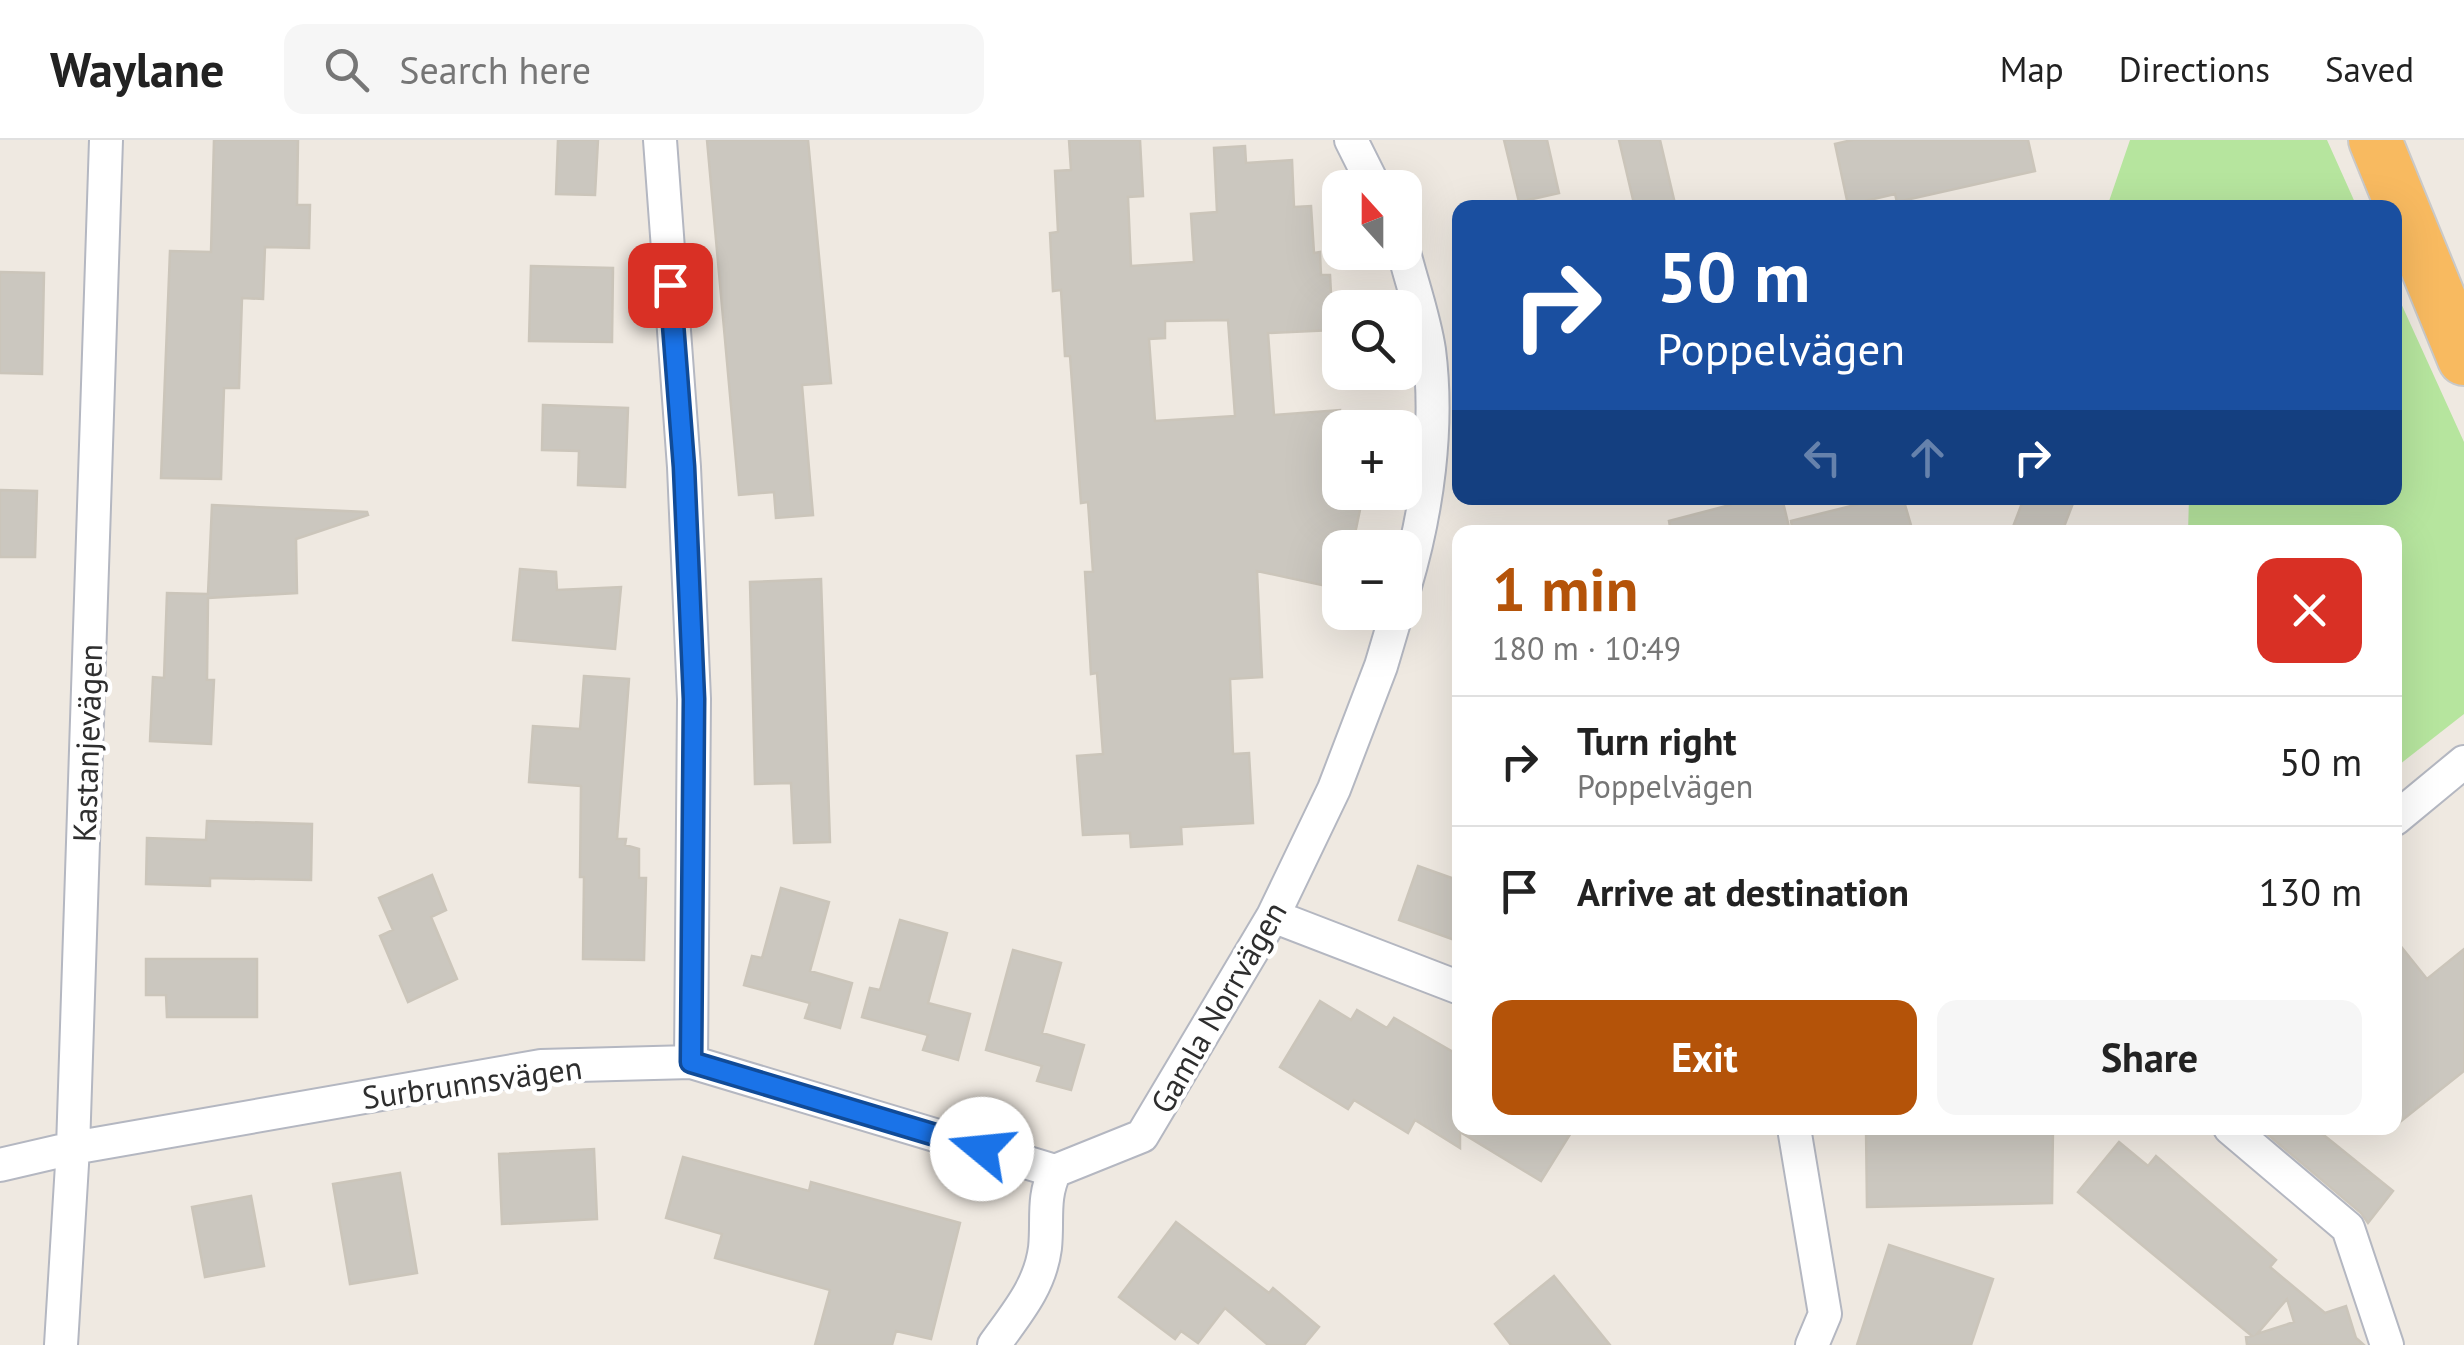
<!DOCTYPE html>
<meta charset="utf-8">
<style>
body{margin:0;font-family:"PT Sans",sans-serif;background:#f6f6f6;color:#222;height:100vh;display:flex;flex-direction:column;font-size:38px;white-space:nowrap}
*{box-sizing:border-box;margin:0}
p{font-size:32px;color:#767676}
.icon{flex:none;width:55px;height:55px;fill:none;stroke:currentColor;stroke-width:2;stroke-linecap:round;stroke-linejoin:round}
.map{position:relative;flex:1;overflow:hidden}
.sheet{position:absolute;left:1452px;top:385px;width:950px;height:610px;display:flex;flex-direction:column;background:#fff;border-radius:20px;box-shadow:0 10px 40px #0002}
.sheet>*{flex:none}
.top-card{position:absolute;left:1452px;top:60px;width:950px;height:305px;border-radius:20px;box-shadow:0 10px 40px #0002;background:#1a4fa0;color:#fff;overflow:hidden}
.needle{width:65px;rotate:339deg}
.tools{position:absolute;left:1322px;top:30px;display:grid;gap:20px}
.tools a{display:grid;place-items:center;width:100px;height:100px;border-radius:20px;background:#fff;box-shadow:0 10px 40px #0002;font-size:50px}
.pin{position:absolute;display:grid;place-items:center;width:85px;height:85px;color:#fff;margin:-42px;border-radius:20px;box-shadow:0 5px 15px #0006}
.me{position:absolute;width:110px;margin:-55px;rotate:287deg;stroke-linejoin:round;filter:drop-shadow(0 0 8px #0008)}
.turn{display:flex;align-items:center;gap:35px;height:210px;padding:0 40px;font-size:45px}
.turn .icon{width:130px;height:130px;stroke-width:2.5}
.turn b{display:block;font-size:70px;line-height:85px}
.lanes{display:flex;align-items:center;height:95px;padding:0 40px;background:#0003;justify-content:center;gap:50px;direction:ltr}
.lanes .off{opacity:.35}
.round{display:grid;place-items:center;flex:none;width:105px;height:105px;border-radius:20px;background:#f6f6f6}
.overview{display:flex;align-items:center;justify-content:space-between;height:170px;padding:0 40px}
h1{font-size:60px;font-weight:700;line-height:75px;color:#b45309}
.primary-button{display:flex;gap:20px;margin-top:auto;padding:20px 40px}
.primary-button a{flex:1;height:115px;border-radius:20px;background:#b45309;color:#fff;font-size:40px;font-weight:700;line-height:115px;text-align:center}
.primary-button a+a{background:#f6f6f6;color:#222}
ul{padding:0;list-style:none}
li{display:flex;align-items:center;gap:30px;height:130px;padding:0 40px;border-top:2px solid #e0e0e0}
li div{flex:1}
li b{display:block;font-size:38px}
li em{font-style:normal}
header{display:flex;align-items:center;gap:60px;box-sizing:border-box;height:140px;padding:0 50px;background:#fff;border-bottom:2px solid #e0e0e0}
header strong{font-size:48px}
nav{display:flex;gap:55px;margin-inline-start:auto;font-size:35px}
.search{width:700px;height:90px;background:#f6f6f6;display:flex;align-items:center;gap:25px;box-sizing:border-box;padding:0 35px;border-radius:20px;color:#767676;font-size:38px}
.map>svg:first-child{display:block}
</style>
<header>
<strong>Waylane</strong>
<div class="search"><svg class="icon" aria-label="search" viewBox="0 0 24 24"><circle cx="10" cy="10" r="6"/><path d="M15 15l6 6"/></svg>Search here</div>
<nav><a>Map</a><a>Directions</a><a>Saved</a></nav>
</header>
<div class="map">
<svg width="2464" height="1205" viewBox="0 0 2464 1205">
<rect width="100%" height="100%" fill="#efe9e1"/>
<!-- green -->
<path fill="#b6e59e" d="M 2130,0 L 2327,0 L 2357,67 L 2107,67 Z
M 2395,150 L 2464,302 L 2464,574 L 2395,628 L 2395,392 L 2188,392 L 2189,358 L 2395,358 Z"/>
<!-- building -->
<path fill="#cbc7bf" stroke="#cbc5ba" stroke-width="2.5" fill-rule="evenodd" d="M 214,0 L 298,0 L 297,65 L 310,65 L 309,108 L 265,107 L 263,159 L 242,158 L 239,248 L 224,248 L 221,339 L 161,338 L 170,111 L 211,112 Z
M 558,0 L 598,0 L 595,55 L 556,54 Z
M 707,0 L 808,0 L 831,243 L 802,245 L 813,375 L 776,378 L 774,352 L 739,355 Z
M 1069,0 L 1140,0 L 1143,56 L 1128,57 L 1131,126 L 1194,122 L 1191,74 L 1217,72 L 1214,8 L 1245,6 L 1246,23 L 1292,20 L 1294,67 L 1311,66 L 1314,113 L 1320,112 L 1321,135 L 1330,135 L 1333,190 L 1268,193 L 1274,275 L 1340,270 L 1340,361 L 1361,365 L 1352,408 L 1340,408 L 1340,449 L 1257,431 L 1262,537 L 1230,539 L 1233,614 L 1249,613 L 1253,683 L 1181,687 L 1182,704 L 1131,707 L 1130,693 L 1083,695 L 1077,616 L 1103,614 L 1097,533 L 1091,534 L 1085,432 L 1093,432 L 1088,362 L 1081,363 L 1070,216 L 1065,216 L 1061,150 L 1053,151 L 1050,93 L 1058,92 L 1055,31 L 1071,30 ZM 1228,180 L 1235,276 L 1155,281 L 1149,199 L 1165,198 L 1165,181 Z
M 1504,0 L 1547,0 L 1559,53 L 1519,62 Z
M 1619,0 L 1660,0 L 1676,68 L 1635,68 Z
M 1852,0 L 2028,0 L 2035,31 L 1897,62 L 1895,54 L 1848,65 L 1835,4 Z
M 531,126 L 613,128 L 612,202 L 529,201 Z
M 0,132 L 44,133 L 42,234 L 0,233 Z
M 543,265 L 628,268 L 625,347 L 578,345 L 579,311 L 542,310 Z
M 0,350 L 37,351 L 35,417 L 0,417 Z
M 1728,358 L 1782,358 L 1789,387 L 1770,392 L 1671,392 L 1669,381 L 1730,365 Z
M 1883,358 L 1903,358 L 1913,392 L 1793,392 L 1791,381 Z
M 2024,358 L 2075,358 L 2062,392 L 2011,392 Z
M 212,365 L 367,372 L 368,375 L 296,399 L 297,453 L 208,458 L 207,540 L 214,540 L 211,604 L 150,601 L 153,537 L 164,538 L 167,453 L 208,454 Z
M 520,429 L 556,432 L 557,450 L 621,447 L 615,509 L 513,500 Z
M 821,439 L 830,702 L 794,703 L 791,643 L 755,644 L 750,442 Z
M 584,536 L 629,539 L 617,699 L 626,699 L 625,705 L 639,709 L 639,738 L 646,738 L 644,820 L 583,819 L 584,737 L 580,737 L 581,646 L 529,642 L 533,586 L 580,589 Z
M 207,681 L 312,684 L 311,740 L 210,738 L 210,746 L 146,744 L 147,698 L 206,700 Z
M 1418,726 L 1460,741 L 1460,802 L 1399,780 Z
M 432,735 L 446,770 L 431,777 L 457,839 L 408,862 L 380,796 L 393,790 L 379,758 Z
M 781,748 L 829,762 L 810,831 L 852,843 L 840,888 L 805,878 L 810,863 L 744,845 L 752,816 L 762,818 Z
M 900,780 L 947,793 L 928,863 L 970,874 L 958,920 L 923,910 L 928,895 L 862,877 L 870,848 L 880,850 Z
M 2395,799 L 2427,839 L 2464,809 L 2464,931 L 2395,986 Z
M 1013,810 L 1061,823 L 1042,893 L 1084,905 L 1071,950 L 1037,941 L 1042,926 L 986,910 Z
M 146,819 L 257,819 L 257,877 L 167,877 L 166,855 L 146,855 Z
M 1320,861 L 1351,880 L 1357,870 L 1387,888 L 1394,878 L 1460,916 L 1460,988 L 1574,988 L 1541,1041 L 1460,992 L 1460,1008 L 1415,980 L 1408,993 L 1354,960 L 1348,969 L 1280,927 Z
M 1866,988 L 2053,988 L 2052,1063 L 1867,1067 Z
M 2260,988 L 2315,988 L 2393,1051 L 2368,1083 L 2361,1073 Z
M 2119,1002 L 2148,1026 L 2156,1016 L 2276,1120 L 2270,1127 L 2325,1173 L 2346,1166 L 2356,1198 L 2364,1205 L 2247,1205 L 2246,1197 L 2252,1196 L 2078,1052 ZM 2287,1159 L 2294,1182 L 2257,1194 Z
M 594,1009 L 597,1079 L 502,1084 L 499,1014 Z
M 683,1017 L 809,1051 L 811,1042 L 960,1083 L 931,1199 L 896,1191 L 892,1205 L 815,1205 L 830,1150 L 715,1118 L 722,1094 L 666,1078 Z
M 400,1033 L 417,1133 L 350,1144 L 333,1044 Z
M 251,1056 L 264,1126 L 205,1137 L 192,1067 Z
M 1176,1082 L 1269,1153 L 1273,1148 L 1319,1187 L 1304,1205 L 1268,1205 L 1225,1168 L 1198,1203 L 1181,1191 L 1175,1199 L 1119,1157 Z
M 1889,1105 L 1993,1139 L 1971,1205 L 1857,1205 Z
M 1554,1136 L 1610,1205 L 1511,1205 L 1495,1184 Z"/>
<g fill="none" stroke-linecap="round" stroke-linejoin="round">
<defs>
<path id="minor" d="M 660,0 L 684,327 L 694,559 L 691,922
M 1351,0 L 1375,48
M 1404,112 C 1412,144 1424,177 1429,210 C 1439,287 1427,372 1405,446
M 2395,679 L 2464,622
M 1273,776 L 1460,848
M 1794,988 L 1825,1174 L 1812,1205
M 2230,988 L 2348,1088 L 2387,1205
M 0,1025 L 73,1008 L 541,926 L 691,922 L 1055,1031
M 61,1205 L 73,1008 L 106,0
M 994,1205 C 1016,1174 1040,1147 1045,1108 C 1048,1080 1042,1058 1055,1031 L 1142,996 L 1273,776 L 1334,649 L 1381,526 L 1397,472"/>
<path id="trunk" d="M 2375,0 L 2464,219"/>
</defs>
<!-- minor casing -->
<use href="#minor" stroke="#b4b7c1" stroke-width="36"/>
<!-- trunk casing -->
<use href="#trunk" stroke="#c9c9c9" stroke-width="56"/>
<!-- minor -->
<use href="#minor" stroke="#fff" stroke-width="32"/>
<!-- trunk -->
<use href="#trunk" stroke="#f8ba60" stroke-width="52"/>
</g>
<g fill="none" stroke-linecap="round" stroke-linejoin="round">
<defs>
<path id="route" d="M 670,145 L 684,327 L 694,559 L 691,922 L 982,1009"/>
</defs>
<!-- route casing -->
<use href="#route" stroke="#114b97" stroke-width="25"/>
<!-- route -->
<use href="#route" stroke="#1a73e8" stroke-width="18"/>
</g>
<g text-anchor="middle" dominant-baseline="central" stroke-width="9" stroke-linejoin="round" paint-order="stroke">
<!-- street labels -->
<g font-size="32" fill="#2e2e2e" stroke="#fff">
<text transform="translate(87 603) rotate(-88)">Kastanjevägen</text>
<text transform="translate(1218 867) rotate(-60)">Gamla Norrvägen</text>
<text transform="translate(472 942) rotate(-8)">Surbrunnsvägen</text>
</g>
</g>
</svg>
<div class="tools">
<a><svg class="needle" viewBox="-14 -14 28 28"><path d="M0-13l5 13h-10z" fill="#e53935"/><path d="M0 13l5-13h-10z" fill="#767676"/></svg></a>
<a><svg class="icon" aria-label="search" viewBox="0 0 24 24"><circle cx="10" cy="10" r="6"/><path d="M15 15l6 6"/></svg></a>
<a>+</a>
<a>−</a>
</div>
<div class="pin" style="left:670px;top:145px;background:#d93025"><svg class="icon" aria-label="arrive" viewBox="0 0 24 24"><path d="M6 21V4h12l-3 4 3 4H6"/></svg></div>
<svg class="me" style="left:982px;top:1009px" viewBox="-20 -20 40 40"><circle r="19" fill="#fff"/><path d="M0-13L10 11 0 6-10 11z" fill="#1a73e8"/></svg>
<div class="top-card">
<div class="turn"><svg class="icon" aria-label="right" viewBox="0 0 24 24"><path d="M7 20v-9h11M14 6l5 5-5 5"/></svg><div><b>50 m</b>Poppelvägen</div></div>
<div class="lanes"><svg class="icon off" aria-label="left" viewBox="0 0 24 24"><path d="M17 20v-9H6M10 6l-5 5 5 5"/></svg><svg class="icon off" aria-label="ahead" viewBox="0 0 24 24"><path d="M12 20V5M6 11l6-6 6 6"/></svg><svg class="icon" aria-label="right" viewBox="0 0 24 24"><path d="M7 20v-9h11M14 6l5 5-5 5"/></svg></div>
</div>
<section class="sheet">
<div class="overview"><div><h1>1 min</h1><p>180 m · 10:49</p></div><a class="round" style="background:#d93025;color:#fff"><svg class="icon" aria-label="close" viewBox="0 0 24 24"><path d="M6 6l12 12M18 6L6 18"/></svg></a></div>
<ul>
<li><svg class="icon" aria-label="right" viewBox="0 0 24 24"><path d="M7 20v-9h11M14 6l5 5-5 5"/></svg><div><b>Turn right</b><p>Poppelvägen</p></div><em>50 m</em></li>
<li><svg class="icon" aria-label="arrive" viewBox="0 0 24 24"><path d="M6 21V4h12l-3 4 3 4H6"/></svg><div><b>Arrive at destination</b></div><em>130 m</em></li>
</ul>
<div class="primary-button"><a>Exit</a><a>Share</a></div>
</section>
</div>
